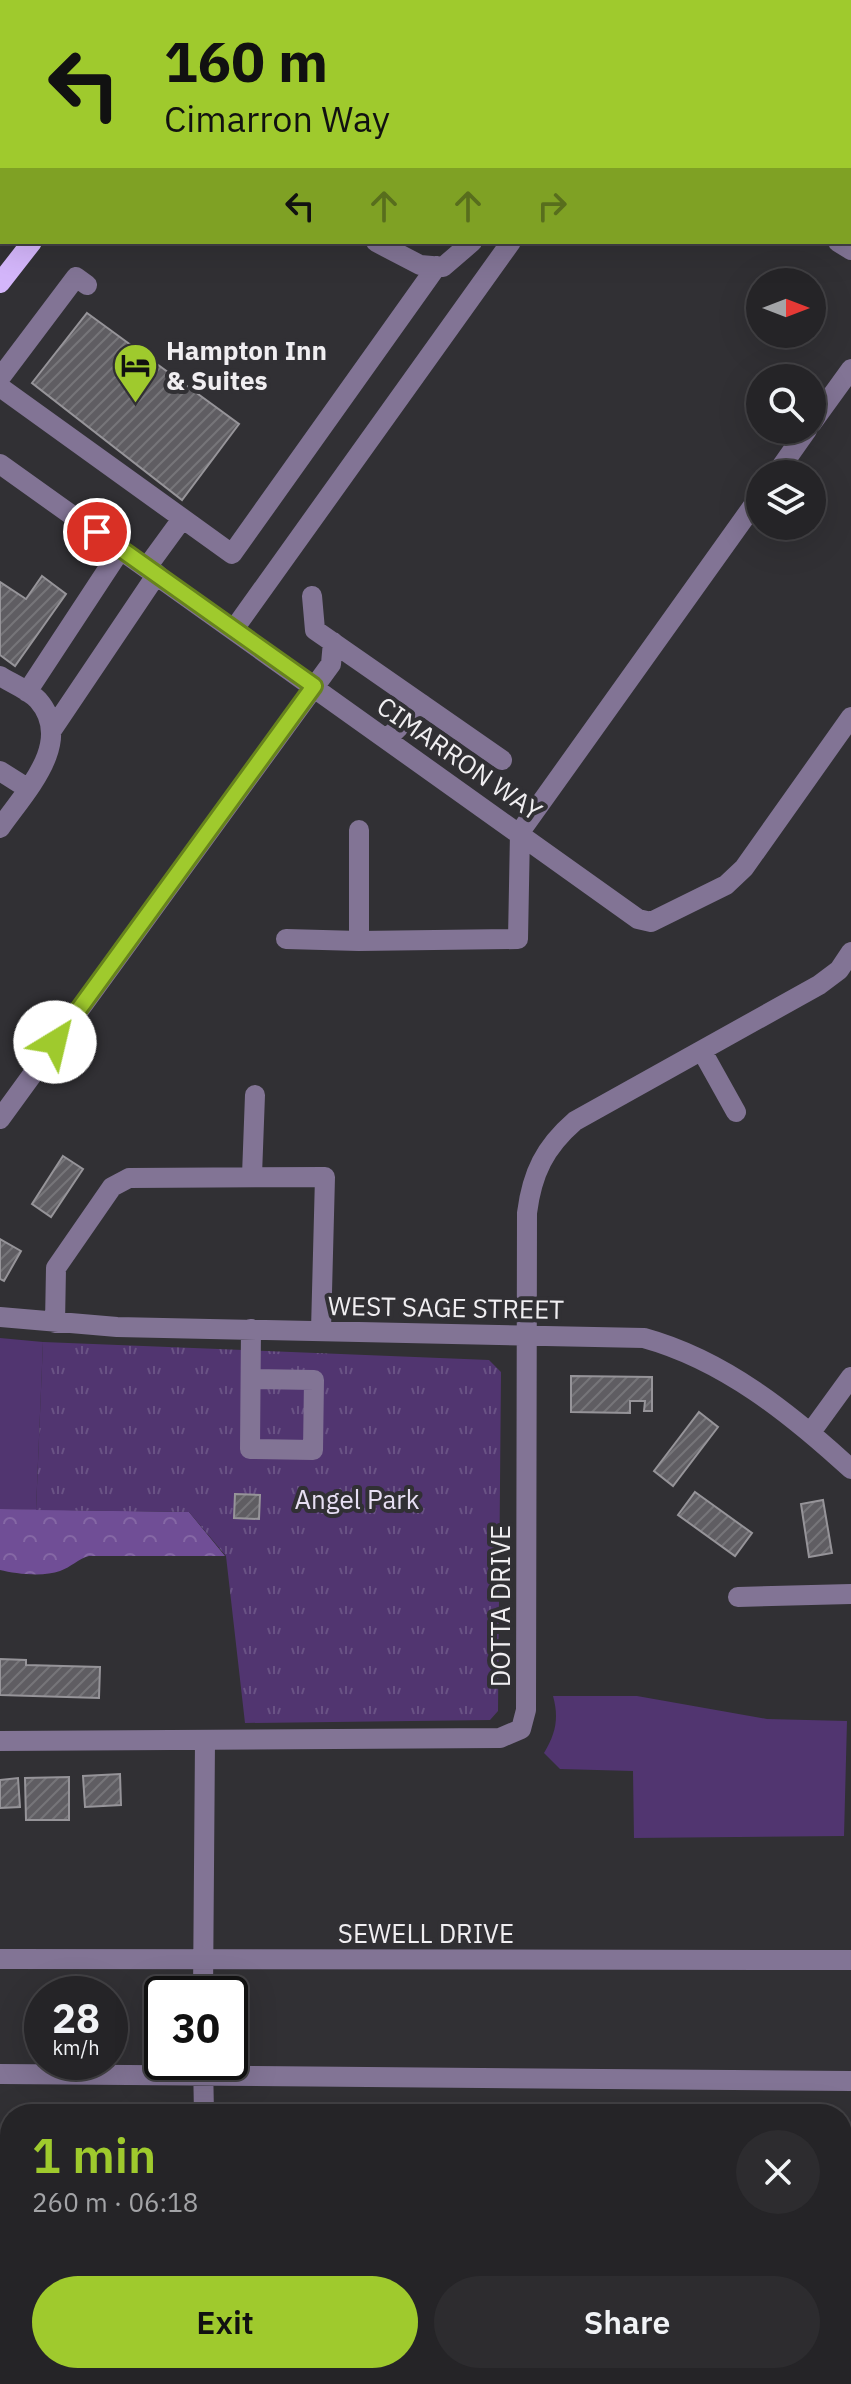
<!DOCTYPE html>
<meta charset="utf-8">
<style>
body{margin:0;font-family:"IBM Plex Sans",sans-serif;background:#2d2c2f;color:#f1f3f6;height:100vh;display:flex;flex-direction:column;font-size:30px;white-space:nowrap}
*{box-sizing:border-box;margin:0}
p{font-size:26px;color:#a3a4a7}
.icon{flex:none;width:44px;height:44px;fill:none;stroke:currentColor;stroke-width:2;stroke-linecap:round;stroke-linejoin:round}
.map{position:relative;flex:1;overflow:hidden}
.side{position:absolute;left:0px;top:2104px;width:852px;height:280px;display:flex;flex-direction:column;background:#252427;border-radius:32px 32px 0 0;box-shadow:0 8px 32px #0002,0 0 0 2px #424144}
.side>*{flex:none}
.top-card{position:absolute;left:0px;top:0px;width:852px;height:244px;box-shadow:0 8px 32px #0002,0 0 0 2px #424144;background:#9fca2d;color:#111;overflow:hidden}
.needle{width:52px;rotate:90deg}
.fabs{position:absolute;left:746px;top:268px;display:grid;gap:16px}
.fabs a{display:grid;place-items:center;width:80px;height:80px;border-radius:50%;background:#252427;box-shadow:0 8px 32px #0002,0 0 0 2px #424144;font-size:40px}
.speed{position:absolute;left:24px;top:1976px;display:flex;gap:16px;font-size:40px;font-weight:700;text-align:center}
.speed>*{display:grid;place-content:center;width:104px;height:104px;border-radius:50%;background:#252427;box-shadow:0 8px 32px #0002,0 0 0 2px #424144;line-height:1}
.speed small{font-size:20px;font-weight:400}
.speed .limit{border:4px solid #111;border-radius:12px;background:#fff;color:#111}
.pin{position:absolute;display:grid;place-items:center;width:68px;height:68px;color:#fff;margin:-34px;border:4px solid #fff;border-radius:50%;box-shadow:0 2px 8px #0007}
.me{position:absolute;width:88px;margin:-44px;rotate:36deg;stroke-linejoin:round;filter:drop-shadow(0 0 6px #0008)}
.turn{display:flex;align-items:center;gap:28px;height:168px;padding:0 32px;font-size:36px}
.turn .icon{width:104px;height:104px;stroke-width:2.5}
.turn b{display:block;font-size:56px;line-height:68px}
.lanes{display:flex;align-items:center;height:76px;padding:0 32px;background:#0003;justify-content:center;gap:40px;direction:ltr}
.lanes .off{opacity:.35}
.round{display:grid;place-items:center;flex:none;width:84px;height:84px;border-radius:42px;background:#2d2c2f}
.summary{display:flex;align-items:center;justify-content:space-between;height:136px;padding:0 32px}
h1{font-size:48px;font-weight:600;line-height:60px;color:#9fca2d}
.button{display:flex;gap:16px;margin-top:auto;padding:16px 32px}
.button a{flex:1;height:92px;border-radius:48px;background:#9fca2d;color:#111;font-size:32px;font-weight:600;line-height:92px;text-align:center}
.button a+a{background:#2d2c2f;color:#f1f3f6}
.map>svg:first-child{display:block}
</style>
<div class="map">
<svg width="851" height="2384" viewBox="0 0 851 2384">
<defs>
<pattern id="forest-crowns" width="20" height="18" patternUnits="userSpaceOnUse" patternTransform="scale(2)"><rect width="20" height="18" fill="#704e96"/><path d="M2 6a3 3 0 1 1 6 0M12 15a3 3 0 1 1 6 0" fill="none" stroke="#8568a5"/></pattern>
<pattern id="park-tufts" width="24" height="20" patternUnits="userSpaceOnUse" patternTransform="scale(2)"><rect width="24" height="20" fill="#513570"/><path d="M3 7l-1-3M5 7V3M7 7l1-3M15 17l-1-3M17 17v-4M19 17l1-3" fill="none" stroke="#6a5385"/></pattern>
<pattern id="building-hatch" width="6" height="6" patternUnits="userSpaceOnUse" patternTransform="scale(2)"><rect width="6" height="6" fill="#5f5d62"/><path d="M-1 1l2-2M0 6l6-6M5 7l2-2" fill="none" stroke="#767579"/></pattern>
</defs>
<rect width="100%" height="100%" fill="#313034"/>
<!-- grass -->
<path fill="#513570" d="M 0,1338 L 43,1342 L 36,1510 L 0,1509 Z
M 553,1696 L 637,1696 L 767,1719 L 847,1721 L 844,1836 L 634,1838 L 633,1771 L 560,1769 L 544,1753 C 556,1733 559,1718 553,1696 Z"/>
<!-- forest -->
<path fill="url(#forest-crowns)" d="M 0,1509 L 189,1512 L 225,1556 L 89,1556 C 78,1559 71,1567 60,1571 C 44,1577 16,1574 0,1570 Z"/>
<!-- park -->
<path fill="url(#park-tufts)" d="M 43,1342 L 489,1360 L 501,1372 L 498,1711 L 490,1720 L 245,1723 L 226,1556 L 189,1512 L 36,1510 Z"/>
<!-- building -->
<path fill="url(#building-hatch)" stroke="#969499" stroke-width="2" d="M 736,0 L 788,0 L 736,2 Z
M 87,313 L 239,424 L 182,500 L 32,383 Z
M 42,576 L 66,594 L 15,666 L 0,655 L 0,582 L 26,599 Z
M 63,1156 L 83,1169 L 51,1217 L 32,1204 Z
M 0,1239 L 21,1251 L 4,1281 L 0,1279 Z
M 571,1376 L 652,1377 L 652,1411 L 644,1411 L 645,1401 L 630,1401 L 630,1413 L 571,1412 Z
M 699,1412 L 718,1427 L 673,1486 L 654,1471 Z
M 695,1492 L 752,1533 L 735,1556 L 678,1515 Z
M 235,1494 L 260,1495 L 259,1519 L 234,1518 Z
M 823,1500 L 832,1553 L 809,1557 L 801,1504 Z
M 0,1659 L 26,1660 L 26,1665 L 100,1667 L 99,1698 L 0,1695 Z
M 120,1774 L 121,1805 L 85,1807 L 83,1776 Z
M 69,1777 L 69,1820 L 26,1820 L 25,1778 Z
M 18,1778 L 20,1807 L 0,1808 L 0,1780 Z
M 278,2375 L 278,2384 L 251,2384 L 251,2377 Z
M 155,2378 L 156,2384 L 128,2384 L 128,2380 Z"/>
<g fill="none" stroke-linecap="round" stroke-linejoin="round">
<!-- minor -->
<path stroke="#827495" stroke-width="20" d="M 531,0 L 533,2
M 832,0 L 834,2
M 0,2 L 2,0
M 566,2 L 568,0
M 850,23 L 851,24
M 850,89 L 851,88
M 0,98 L 2,100
M 850,188 L 851,189
M 376,242 L 420,265 L 443,267 L 472,242
M 838,242 L 851,250
M 0,378 L 76,277 L 87,285
M 0,387 L 232,554 L 437,266
M 812,423 L 851,369
M 0,464 L 638,919 L 651,922 L 726,885 L 744,868 L 851,717
M 776,474 L 807,430
M 147,567 L 182,519
M 312,596 L 315,630 L 502,760
M 234,629 L 511,242
M 0,676 C 11,683 29,690 38,700 C 75,742 25,792 0,828
M 27,692 L 121,549
M 52,730 L 157,574
M 388,738 L 422,704
M 0,771 L 27,788
M 286,939 L 359,941 L 359,830
M 359,941 L 518,939 L 520,832 L 760,496
M 702,1051 L 736,1112
M 0,1119 L 331,664 L 333,642
M 252,1175 L 255,1095
M 0,1317 L 117,1327 L 644,1338 C 724,1360 791,1414 851,1469
M 55,1323 L 56,1268 L 112,1187 L 129,1178 L 325,1177 L 321,1330
M 251,1379 L 314,1380 L 313,1450 L 250,1449 L 251,1329
M 811,1432 L 851,1377
M 738,1597 L 851,1594
M 0,1741 L 500,1738 L 521,1729 L 526,1710 L 527,1213 C 532,1173 545,1147 575,1121 L 819,985 L 839,970 L 851,952
M 0,1959 L 851,1960
M 203,1994 L 205,1741
M 203,2062 L 204,2114
M 0,2074 L 851,2081
M 0,2193 L 10,2193
M 842,2193 L 851,2178
M 842,2299 L 851,2312
M 201,2374 L 201,2384
M 330,2374 L 330,2384
M 464,2374 L 465,2384
M 644,2374 L 644,2384
M 821,2374 L 824,2384
M 74,2384 L 74,2374"/>
<!-- major -->
<path stroke="#d4b6fb" stroke-width="20" d="M 192,2 L 193,0
M 236,2 L 238,0
M 0,235 L 2,232
M 0,283 L 32,242"/>
</g>
<g fill="none" stroke-linecap="round" stroke-linejoin="round">
<defs>
<path id="route" d="M 55,1042 L 314,686 L 97,532"/>
</defs>
<!-- route casing -->
<use href="#route" stroke="#67831d" stroke-width="20"/>
<!-- route -->
<use href="#route" stroke="#9fca2d" stroke-width="14"/>
</g>
<!-- icons -->
<defs>
<symbol id="hotel-pin" viewBox="-11 -11 22 30"><path d="M0 17L-7.5 6A9.5 9.5 0 1 1 7.5 6Z" fill="#9fca2d" stroke="#313034"/><path d="M-6-4.5h1.5V1H6V5H4.5V3h-9V5H-6ZM-4 0a1.8 1.8 0 1 1 3.6 0ZM.5 0V-2.5h3Q6-2.5 6 0Z" fill="#111"/></symbol>
</defs>
<g fill-rule="evenodd">
<use href="#hotel-pin" x="110" y="340" width="51" height="69"/>
</g>
<g text-anchor="middle" dominant-baseline="central" stroke-width="8" stroke-linejoin="round" paint-order="stroke">
<!-- poi labels -->
<g font-size="26" font-weight="bold" fill="#f0eef1" stroke="#313034" text-anchor="start">
<text x="166" y="350">Hampton Inn<tspan x="166" dy="30">&amp; Suites</tspan></text>
</g>
<!-- street labels -->
<g font-size="26" fill="#f0eef1" stroke="#313034">
<text transform="translate(460 758) rotate(35)">CIMARRON WAY</text>
<text transform="translate(446 1307) rotate(1)">WEST SAGE STREET</text>
<text transform="translate(500 1606) rotate(-90)">DOTTA DRIVE</text>
<text x="426" y="1933">SEWELL DRIVE</text>
</g>
<!-- park labels -->
<g font-size="26" fill="#e7dff3" stroke="#313034">
<text x="357" y="1499">Angel Park</text>
</g>
</g>
</svg>
<div class="fabs">
<a><svg class="needle" viewBox="-14 -14 28 28"><path d="M0-13l5 13h-10z" fill="#e53935"/><path d="M0 13l5-13h-10z" fill="#a3a4a7"/></svg></a>
<a><svg class="icon" aria-label="search" viewBox="0 0 24 24"><circle cx="10" cy="10" r="6"/><path d="M15 15l6 6"/></svg></a>
<a><svg class="icon" aria-label="layers" viewBox="0 0 24 24"><path d="M12 4l9 5-9 5-9-5zM3 14l9 5 9-5"/></svg></a>
</div>
<div class="speed"><div>28<small>km/h</small></div><div class="limit">30</div></div>
<div class="pin" style="left:97px;top:532px;background:#d93025"><svg class="icon" aria-label="arrive" viewBox="0 0 24 24"><path d="M6 21V4h12l-3 4 3 4H6"/></svg></div>
<svg class="me" style="left:55px;top:1042px" viewBox="-20 -20 40 40"><circle r="19" fill="#fff"/><path d="M0-13L10 11 0 6-10 11z" fill="#9fca2d"/></svg>
<div class="top-card">
<div class="turn"><svg class="icon" aria-label="left" viewBox="0 0 24 24"><path d="M17 20v-9H6M10 6l-5 5 5 5"/></svg><div><b>160 m</b>Cimarron Way</div></div>
<div class="lanes"><svg class="icon" aria-label="left" viewBox="0 0 24 24"><path d="M17 20v-9H6M10 6l-5 5 5 5"/></svg><svg class="icon off" aria-label="ahead" viewBox="0 0 24 24"><path d="M12 20V5M6 11l6-6 6 6"/></svg><svg class="icon off" aria-label="ahead" viewBox="0 0 24 24"><path d="M12 20V5M6 11l6-6 6 6"/></svg><svg class="icon off" aria-label="right" viewBox="0 0 24 24"><path d="M7 20v-9h11M14 6l5 5-5 5"/></svg></div>
</div>
<section class="side">
<div class="summary"><div><h1>1 min</h1><p>260 m · 06:18</p></div><a class="round"><svg class="icon" aria-label="close" viewBox="0 0 24 24"><path d="M6 6l12 12M18 6L6 18"/></svg></a></div>
<div class="button"><a>Exit</a><a>Share</a></div>
</section>
</div>
